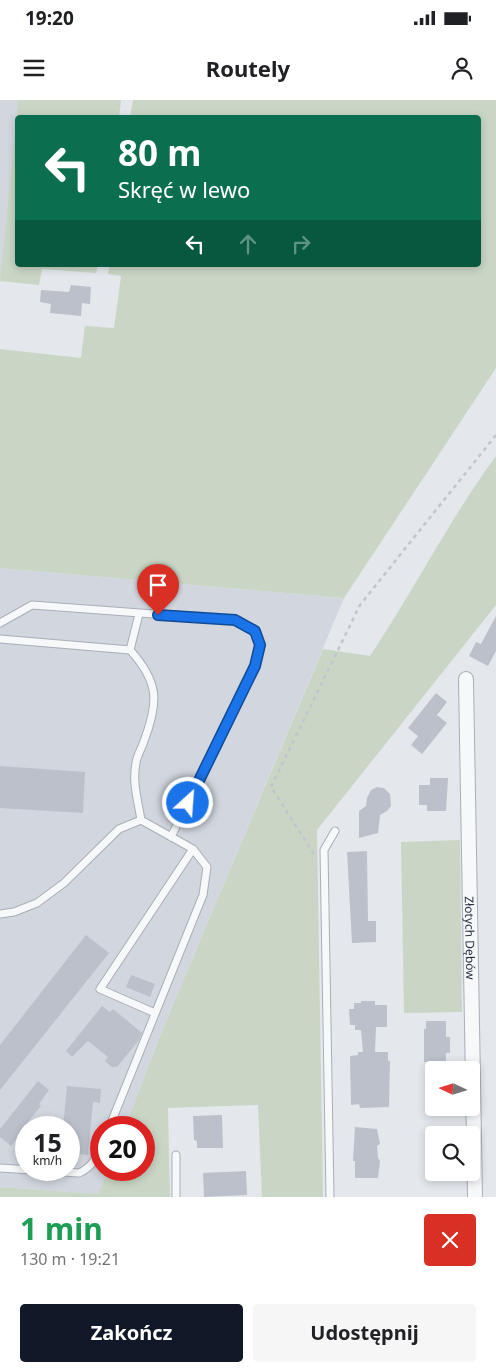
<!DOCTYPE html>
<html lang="pl">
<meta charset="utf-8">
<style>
body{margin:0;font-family:"Noto Sans",sans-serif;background:#f6f6f6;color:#202124;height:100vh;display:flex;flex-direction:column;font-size:19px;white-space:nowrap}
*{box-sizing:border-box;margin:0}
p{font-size:16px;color:#757577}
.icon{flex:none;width:28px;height:28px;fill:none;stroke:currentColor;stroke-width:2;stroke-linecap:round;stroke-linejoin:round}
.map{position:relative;height:1097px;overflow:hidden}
.side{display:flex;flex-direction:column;background:#fff;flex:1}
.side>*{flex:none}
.top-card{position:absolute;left:15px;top:15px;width:466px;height:152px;border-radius:5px;box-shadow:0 2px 8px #0003;background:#0b6e4f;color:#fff;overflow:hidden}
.needle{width:32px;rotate:274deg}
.buttons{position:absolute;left:425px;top:961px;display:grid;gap:10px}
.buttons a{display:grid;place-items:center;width:55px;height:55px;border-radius:5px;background:#fff;box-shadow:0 2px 8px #0003;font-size:25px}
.speed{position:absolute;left:15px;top:1016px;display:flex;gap:10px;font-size:25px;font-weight:700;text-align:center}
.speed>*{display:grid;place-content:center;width:65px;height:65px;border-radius:50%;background:#fff;box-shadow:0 2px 8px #0003;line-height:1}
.speed small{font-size:12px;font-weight:400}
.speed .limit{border:8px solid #d22;background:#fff;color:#111}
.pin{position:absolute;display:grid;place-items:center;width:42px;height:42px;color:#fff;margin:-51px -21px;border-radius:50% 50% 50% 0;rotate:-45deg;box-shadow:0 0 5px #0007}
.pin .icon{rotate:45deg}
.me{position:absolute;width:55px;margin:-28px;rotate:26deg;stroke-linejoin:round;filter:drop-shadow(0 0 4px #0008)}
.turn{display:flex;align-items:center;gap:18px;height:105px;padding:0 20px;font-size:22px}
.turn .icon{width:65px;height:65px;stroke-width:2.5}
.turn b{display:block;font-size:35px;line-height:42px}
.lanes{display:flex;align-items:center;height:48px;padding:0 20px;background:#0003;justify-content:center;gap:25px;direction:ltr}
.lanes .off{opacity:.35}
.round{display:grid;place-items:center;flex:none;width:52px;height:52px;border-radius:5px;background:#f6f6f6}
.summary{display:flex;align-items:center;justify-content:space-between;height:85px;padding:0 20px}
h1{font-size:30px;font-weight:700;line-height:38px;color:#1e9e55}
.primary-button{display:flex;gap:10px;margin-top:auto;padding:10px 20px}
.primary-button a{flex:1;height:58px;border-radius:5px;background:#111827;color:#fff;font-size:20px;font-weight:700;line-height:58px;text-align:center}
.primary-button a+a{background:#f6f6f6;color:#202124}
.status{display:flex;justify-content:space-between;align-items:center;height:35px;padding:0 25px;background:#fff;direction:ltr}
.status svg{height:14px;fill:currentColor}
header{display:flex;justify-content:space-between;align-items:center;height:65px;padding:0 20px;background:#fff;font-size:22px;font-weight:700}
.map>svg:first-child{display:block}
</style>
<div class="status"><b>19:20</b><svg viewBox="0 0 49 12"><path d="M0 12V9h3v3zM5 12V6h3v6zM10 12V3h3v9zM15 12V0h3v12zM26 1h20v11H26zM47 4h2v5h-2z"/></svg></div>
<header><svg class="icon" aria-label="menu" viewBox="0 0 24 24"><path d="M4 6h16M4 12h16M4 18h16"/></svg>Routely<svg class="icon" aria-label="person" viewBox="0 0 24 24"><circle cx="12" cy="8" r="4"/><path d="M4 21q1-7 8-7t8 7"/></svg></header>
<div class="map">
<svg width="496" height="1097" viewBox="0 0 496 1097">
<rect width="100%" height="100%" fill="#e4e7ec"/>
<!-- built -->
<path fill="#d2d6de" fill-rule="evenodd" d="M 0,0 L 18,0 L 0,184 Z
M 0,468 L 344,498 L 165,924 L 125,1027 L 101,1028 L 101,1070 L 108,1070 L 98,1094 L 0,1087 ZM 26,1028 L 69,1028 L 69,1070 L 26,1070 Z"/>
<!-- green -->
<path fill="#c9d6c5" d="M 18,0 L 121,0 L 119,17 L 18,18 L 18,165 L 98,165 L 96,173 L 42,169 L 39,185 L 0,181 Z
M 133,0 L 496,0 L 496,268 L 344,498 L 0,468 L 0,249 L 81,258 L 85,226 L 114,228 L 121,176 L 108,174 L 109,165 L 479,165 L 479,18 L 130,17 Z
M 496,356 L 496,505 L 317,730 L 323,1097 L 262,1097 L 258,1005 L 168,1008 L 170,1097 L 0,1097 L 0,1087 L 98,1094 L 108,1070 L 144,1070 L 144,1028 L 125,1027 L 165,924 L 323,549 L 370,556 C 414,490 449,420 496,356 Z
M 460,740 L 462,912 L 404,913 L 401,742 Z"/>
<!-- building -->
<path fill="#bbc0ca" d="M 71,185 L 91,187 L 90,204 L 82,203 L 81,216 L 50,213 L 51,204 L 40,202 L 41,190 L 69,192 Z
M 496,516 L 496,551 L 488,566 L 469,556 L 476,542 L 481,544 Z
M 436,593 L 447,602 L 437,615 L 447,623 L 422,654 L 411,645 L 418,636 L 408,628 Z
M 0,666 L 85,672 L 83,713 L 0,708 Z
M 430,678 L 448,678 L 446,711 L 427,711 L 427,705 L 419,705 L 419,685 L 430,685 Z
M 377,687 L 384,688 L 390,694 L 391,706 L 387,711 L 380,715 L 378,733 L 359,738 L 359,711 L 366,706 L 367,698 L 371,690 Z
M 367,751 L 368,821 L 376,821 L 376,842 L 352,843 L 347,752 Z
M 86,835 L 109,853 L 0,990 L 0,945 Z
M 131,875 L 155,884 L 150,897 L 126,887 Z
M 361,901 L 375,901 L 375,905 L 387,905 L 387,927 L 376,927 L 375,952 L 388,952 L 388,961 L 390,961 L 389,1007 L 360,1008 L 359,1004 L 351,1005 L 350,956 L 358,955 L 358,952 L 363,952 L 361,930 L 355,930 L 355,925 L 350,925 L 349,909 L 354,909 L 354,903 L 361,903 Z
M 102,906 L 110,912 L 113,909 L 142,933 L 139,940 L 117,967 L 112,967 L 105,961 L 108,957 L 88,941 L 72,957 L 66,951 Z
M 426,921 L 446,921 L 446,937 L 450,937 L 450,953 L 446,953 L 446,969 L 427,969 L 427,962 L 424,962 L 424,929 L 426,929 Z
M 38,981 L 49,990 L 39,1004 L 41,1006 L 27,1023 L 29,1024 L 11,1046 L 0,1037 L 0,1029 Z
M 67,986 L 101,989 L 100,1003 L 93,1002 L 88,1055 L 69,1053 L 69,1028 L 63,1028 Z
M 222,1015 L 223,1048 L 197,1048 L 197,1041 L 194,1040 L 193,1016 Z
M 355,1027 L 377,1029 L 380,1044 L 377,1046 L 378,1058 L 380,1061 L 378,1078 L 355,1078 L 355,1061 L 353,1061 Z
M 246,1071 L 247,1095 L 204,1097 L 203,1073 Z"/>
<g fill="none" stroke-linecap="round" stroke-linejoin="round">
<defs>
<path id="service" d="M 0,523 L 32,505 L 235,520 L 255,531 L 260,545 L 255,566 L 171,737
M 0,539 L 130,550 C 159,582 159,602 144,641 C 142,648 137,655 136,663 C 132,682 138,701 141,720
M 130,550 L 139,514
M 141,720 L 193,749 L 100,889 L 155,913
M 0,814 L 14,812 L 37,803 L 64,783 L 119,729 L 141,720
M 109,1028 L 203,795 L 207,767 L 193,749
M 0,1068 L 79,1073 C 92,1067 96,1059 101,1045
M 176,1097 L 176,1055
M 330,1097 L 324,750 L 335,731"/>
<g id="minor">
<path id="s1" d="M 466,579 L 475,1097"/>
</g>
</defs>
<!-- service casing -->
<use href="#service" stroke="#a9aeb7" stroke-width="9"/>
<!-- minor casing -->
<use href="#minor" stroke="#a9aeb7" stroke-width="16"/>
<!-- path -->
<path stroke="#c2c5cb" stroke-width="2.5" stroke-dasharray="4 4" stroke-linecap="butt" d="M 314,754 L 271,687 L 360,505 L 496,335"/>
<!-- service -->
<use href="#service" stroke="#f7f8fa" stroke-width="7"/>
<!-- minor -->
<use href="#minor" stroke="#f7f8fa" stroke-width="14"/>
</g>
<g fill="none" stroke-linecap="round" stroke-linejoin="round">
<defs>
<path id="route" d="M 158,515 L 235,520 L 255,531 L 260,545 L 255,566 L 188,703"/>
</defs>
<!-- route casing -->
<use href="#route" stroke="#114b97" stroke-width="12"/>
<!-- route -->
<use href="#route" stroke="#1a73e8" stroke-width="9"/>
</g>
<g text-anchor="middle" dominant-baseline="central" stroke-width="4" stroke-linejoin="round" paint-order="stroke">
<!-- street labels -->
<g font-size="12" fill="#2b3445" stroke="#f4f6f9">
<text stroke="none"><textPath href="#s1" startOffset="259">Złotych Dębów</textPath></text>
</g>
</g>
</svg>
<div class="buttons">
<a><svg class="needle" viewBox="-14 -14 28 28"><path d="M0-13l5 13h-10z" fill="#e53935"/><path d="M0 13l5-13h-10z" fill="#757577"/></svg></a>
<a><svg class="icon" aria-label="search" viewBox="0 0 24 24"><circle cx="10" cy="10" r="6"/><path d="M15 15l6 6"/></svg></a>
</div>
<div class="speed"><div>15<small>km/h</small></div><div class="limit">20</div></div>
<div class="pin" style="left:158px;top:515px;background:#d93025"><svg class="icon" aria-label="arrive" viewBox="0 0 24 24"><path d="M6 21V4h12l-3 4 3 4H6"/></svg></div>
<svg class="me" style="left:188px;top:703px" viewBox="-20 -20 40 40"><circle r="17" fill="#1a73e8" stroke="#fff" stroke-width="3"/><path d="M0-11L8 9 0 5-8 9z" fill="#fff"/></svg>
<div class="top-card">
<div class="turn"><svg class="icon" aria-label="left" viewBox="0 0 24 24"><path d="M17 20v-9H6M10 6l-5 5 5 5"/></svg><div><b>80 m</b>Skręć w lewo</div></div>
<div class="lanes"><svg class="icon" aria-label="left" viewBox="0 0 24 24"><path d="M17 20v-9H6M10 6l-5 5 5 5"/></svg><svg class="icon off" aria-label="ahead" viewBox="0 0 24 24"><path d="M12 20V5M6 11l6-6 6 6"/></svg><svg class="icon off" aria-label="right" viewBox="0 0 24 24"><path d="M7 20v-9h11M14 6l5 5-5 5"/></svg></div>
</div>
</div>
<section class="side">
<div class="summary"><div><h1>1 min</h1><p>130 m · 19:21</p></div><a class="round" style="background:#d93025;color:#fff"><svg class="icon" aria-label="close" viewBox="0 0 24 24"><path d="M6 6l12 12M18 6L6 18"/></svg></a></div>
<div class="primary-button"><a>Zakończ</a><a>Udostępnij</a></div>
</section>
